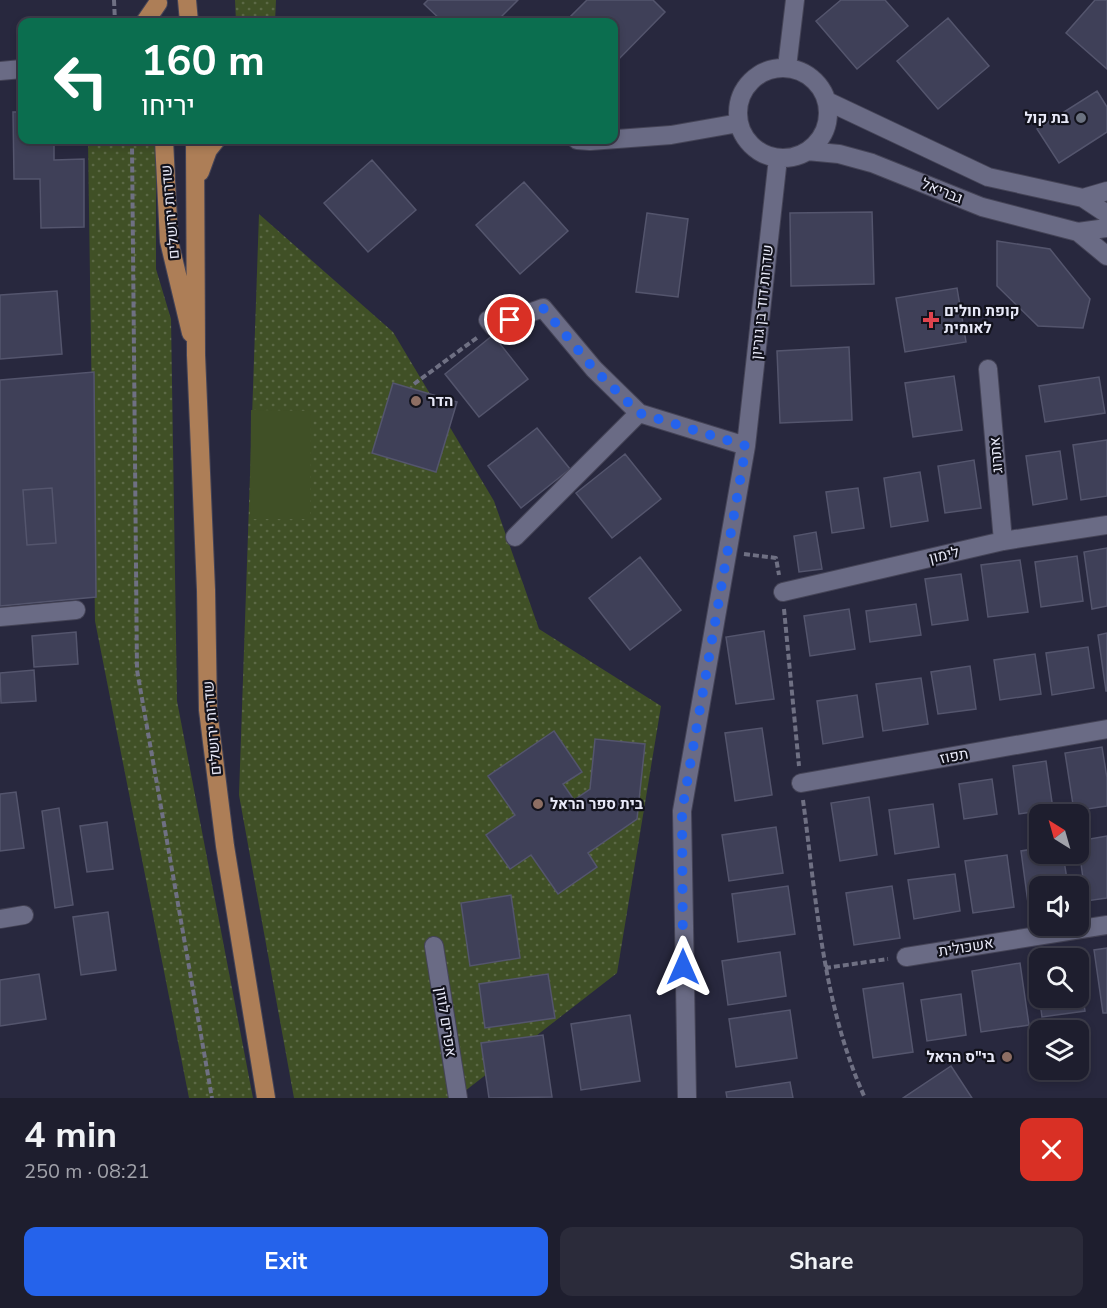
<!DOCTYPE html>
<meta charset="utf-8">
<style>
body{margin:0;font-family:"Nunito Sans",Heebo,sans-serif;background:#2b2b3a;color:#f1f3f6;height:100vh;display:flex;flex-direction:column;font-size:22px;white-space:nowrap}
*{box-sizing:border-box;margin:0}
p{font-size:20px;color:#a1a2aa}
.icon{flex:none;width:33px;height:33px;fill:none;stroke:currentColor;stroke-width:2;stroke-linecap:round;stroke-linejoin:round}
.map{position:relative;height:1098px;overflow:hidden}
.panel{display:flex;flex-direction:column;background:#1e1e2e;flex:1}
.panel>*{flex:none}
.guide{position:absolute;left:18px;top:18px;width:600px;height:126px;border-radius:12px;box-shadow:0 3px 9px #0003,0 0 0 2px #3c3c4a;background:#0b6e4f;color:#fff;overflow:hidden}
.needle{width:39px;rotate:323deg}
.tools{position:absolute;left:1029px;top:804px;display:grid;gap:12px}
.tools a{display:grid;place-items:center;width:60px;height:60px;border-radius:12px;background:#1e1e2e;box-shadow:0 3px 9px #0003,0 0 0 2px #3c3c4a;font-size:30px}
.pin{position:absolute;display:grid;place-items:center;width:51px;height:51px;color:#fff;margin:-26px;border:3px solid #fff;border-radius:50%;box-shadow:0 2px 6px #0007}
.me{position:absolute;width:66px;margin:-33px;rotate:0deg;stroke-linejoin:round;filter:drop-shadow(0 0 4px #0008)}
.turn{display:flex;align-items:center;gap:21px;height:126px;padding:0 24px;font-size:27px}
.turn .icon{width:78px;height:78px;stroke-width:2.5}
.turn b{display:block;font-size:42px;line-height:51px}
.round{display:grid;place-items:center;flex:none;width:63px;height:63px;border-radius:12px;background:#2b2b3a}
.headline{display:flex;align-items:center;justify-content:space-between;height:102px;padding:0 24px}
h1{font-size:36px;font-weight:700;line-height:45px}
.action{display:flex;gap:12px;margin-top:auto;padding:12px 24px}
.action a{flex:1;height:69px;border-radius:12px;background:#2563eb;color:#fff;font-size:24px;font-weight:700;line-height:69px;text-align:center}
.action a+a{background:#2b2b3a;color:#f1f3f6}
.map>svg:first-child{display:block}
</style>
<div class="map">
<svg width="1107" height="1098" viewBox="0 0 1107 1098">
<defs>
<pattern id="green-dots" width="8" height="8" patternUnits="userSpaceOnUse" patternTransform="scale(1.5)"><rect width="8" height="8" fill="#405026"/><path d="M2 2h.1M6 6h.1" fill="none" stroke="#5c6946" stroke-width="1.8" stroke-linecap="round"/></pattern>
</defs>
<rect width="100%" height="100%" fill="#28283e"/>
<!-- green -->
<path fill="url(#green-dots)" d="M 235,0 L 276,0 L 275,22 L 236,22 Z
M 88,140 L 156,140 L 156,269 L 171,319 L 177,701 L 253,1098 L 189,1098 L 95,621 Z
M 259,214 L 393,332 L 494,501 L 539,629 L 661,706 L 617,973 L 456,1098 L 294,1098 L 239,795 Z"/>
<!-- pitch -->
<path fill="#405026" d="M 251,410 L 311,411 L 310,519 L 250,519 Z"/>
<!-- building -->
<path fill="#3f4058" stroke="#54556d" stroke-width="1.5" d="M 428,0 L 518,0 L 496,22 L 443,22 L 424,4 Z
M 587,0 L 653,0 L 665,12 L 614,64 L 614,22 L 572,22 L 568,19 Z
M 841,0 L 885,0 L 908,26 L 857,69 L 816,21 Z
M 1095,0 L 1107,0 L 1107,69 L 1066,33 Z
M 948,18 L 989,66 L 938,109 L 897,61 Z
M 1097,91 L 1107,107 L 1107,132 L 1059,163 L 1037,129 Z
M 13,112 L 22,112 L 22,140 L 54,140 L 54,160 L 84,159 L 84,227 L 41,228 L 40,179 L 14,179 Z
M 372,160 L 416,210 L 368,252 L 324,203 Z
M 524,182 L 568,231 L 520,274 L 476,225 Z
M 872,212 L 874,284 L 791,286 L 790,213 Z
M 647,213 L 688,219 L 678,297 L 636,292 Z
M 997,241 L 1050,249 L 1090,299 L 1083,328 L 1038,326 L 997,286 Z
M 957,288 L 966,342 L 905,352 L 896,298 Z
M 57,291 L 62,354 L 0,359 L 0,295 Z
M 493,335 L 528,379 L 479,417 L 445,374 Z
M 849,347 L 852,420 L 780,423 L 777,351 Z
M 94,372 L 96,597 L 0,606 L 0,380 Z
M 954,376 L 962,430 L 913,437 L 905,383 Z
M 1099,377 L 1105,413 L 1045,422 L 1039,386 Z
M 393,383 L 457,402 L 436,472 L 372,453 Z
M 537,428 L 570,469 L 521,508 L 488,466 Z
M 1107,440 L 1107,496 L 1081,500 L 1073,445 Z
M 1060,451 L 1067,499 L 1033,505 L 1026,456 Z
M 625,454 L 661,499 L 612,538 L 576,493 Z
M 974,460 L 981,508 L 945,513 L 938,466 Z
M 920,472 L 928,521 L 891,527 L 884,478 Z
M 52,488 L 56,543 L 27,545 L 23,490 Z
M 858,488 L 864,528 L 832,533 L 826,492 Z
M 816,532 L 822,569 L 799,572 L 794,536 Z
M 1107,548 L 1107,606 L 1092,609 L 1084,552 Z
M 1077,556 L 1083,601 L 1041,607 L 1035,562 Z
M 640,557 L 681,610 L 630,650 L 589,598 Z
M 1020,560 L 1028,612 L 988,617 L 981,565 Z
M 961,574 L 968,620 L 932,625 L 925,579 Z
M 916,604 L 921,635 L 870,642 L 866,611 Z
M 849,609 L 855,649 L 810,656 L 804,616 Z
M 764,631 L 774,699 L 736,704 L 726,637 Z
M 76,632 L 78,664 L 34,667 L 32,636 Z
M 1107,633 L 1107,691 L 1106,691 L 1098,635 Z
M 1088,647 L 1094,688 L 1052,695 L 1046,653 Z
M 1035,654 L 1041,694 L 1000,700 L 994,660 Z
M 970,666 L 976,709 L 938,714 L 931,672 Z
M 34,670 L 36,701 L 1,703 L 0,673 Z
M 921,678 L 928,724 L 883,731 L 876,684 Z
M 857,695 L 863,737 L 823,744 L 817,701 Z
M 762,728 L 772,795 L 735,801 L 725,733 Z
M 554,731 L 582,772 L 563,784 L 574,800 L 590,789 L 595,739 L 645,744 L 637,819 L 588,853 L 597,867 L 558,894 L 531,855 L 510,869 L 486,835 L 515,815 L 488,776 Z
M 1102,747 L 1107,778 L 1107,806 L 1074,811 L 1065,753 Z
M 1046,761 L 1053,809 L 1019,814 L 1013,766 Z
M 992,779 L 997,814 L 964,819 L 959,784 Z
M 16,792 L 24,848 L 0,851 L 0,794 Z
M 869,797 L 877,855 L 840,861 L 831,803 Z
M 933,804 L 939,847 L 895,854 L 889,810 Z
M 59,808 L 73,905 L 55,908 L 42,811 Z
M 107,822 L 113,869 L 87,872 L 80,826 Z
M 776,827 L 783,873 L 729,881 L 722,835 Z
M 1107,836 L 1107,898 L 1086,901 L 1078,841 Z
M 1040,848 L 1040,854 L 1063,854 L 1068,886 L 1040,886 L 1040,901 L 1028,903 L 1021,851 Z
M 1007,855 L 1014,907 L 973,913 L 965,861 Z
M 955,874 L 960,911 L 914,919 L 908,880 Z
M 788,886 L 795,934 L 738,942 L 732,894 Z
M 892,886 L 900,938 L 854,945 L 846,893 Z
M 511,895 L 520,958 L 470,966 L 461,903 Z
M 108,912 L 116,970 L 81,975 L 73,917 Z
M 1107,948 L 1107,1013 L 1103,1013 L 1094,950 Z
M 780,952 L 786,996 L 728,1005 L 722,961 Z
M 1077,952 L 1077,958 L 1040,958 L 1040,998 L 1078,998 L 1078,966 L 1085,1011 L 1042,1017 L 1034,959 Z
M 1020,963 L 1029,1025 L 981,1032 L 972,971 Z
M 39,974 L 46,1019 L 0,1026 L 0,980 Z
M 548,974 L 555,1018 L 485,1028 L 479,984 Z
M 903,983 L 913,1052 L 873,1058 L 863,989 Z
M 961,994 L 966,1035 L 927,1041 L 921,1000 Z
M 790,1010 L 797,1058 L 736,1067 L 729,1019 Z
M 630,1015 L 640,1081 L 581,1090 L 571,1024 Z
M 543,1035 L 552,1097 L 489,1098 L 481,1043 Z
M 951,1066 L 972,1098 L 903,1098 Z
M 790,1082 L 793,1098 L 727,1098 L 726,1092 Z"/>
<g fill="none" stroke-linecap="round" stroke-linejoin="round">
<defs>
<path id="minor" d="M 787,67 L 795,0
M738 113a45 45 0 1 1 90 0a45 45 0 1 1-90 0Z
M 0,71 L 22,69
M 827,101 L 988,177 L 1083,198 L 1107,214
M 577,140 L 590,141 L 671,135 L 739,123
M 807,151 L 839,154 L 872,163 L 982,207 L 1078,232 L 1107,228
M 1083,198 L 1107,191
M 1078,232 L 1107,256
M 488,320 L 493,326 L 543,308 L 594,369 L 639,413 L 746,446
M 988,369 L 1003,541
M 515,537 L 639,413
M 783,592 L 1003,541 L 1107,525
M 0,617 L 76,610
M 801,783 L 1107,729
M 0,919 L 24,915
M 434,946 L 458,1098
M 906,957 L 1107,925
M 687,1098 L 682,811 L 746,446 L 778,158"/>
<path id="major" d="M 187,0 L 189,22
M 145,22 L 158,3
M 164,140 L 169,241 L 191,333
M 195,140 L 196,355 L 206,590 L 208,710 L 225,846 L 266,1098
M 200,172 L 208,150 L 216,140"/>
</defs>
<!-- minor casing -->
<use href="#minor" stroke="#454457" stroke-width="20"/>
<!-- major casing -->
<use href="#major" stroke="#454457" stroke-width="20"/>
<!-- path -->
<path stroke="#6f7083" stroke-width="4" stroke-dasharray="6 3" stroke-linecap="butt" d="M 114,0 L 115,22
M 134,140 L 132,144 L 137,670 L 212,1098
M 414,384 L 478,337
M 744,554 L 776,558 L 779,575
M 784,609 L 799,766
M 803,800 C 816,898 823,1007 865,1098
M 825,968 L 888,959"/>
<!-- minor -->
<use href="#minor" stroke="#6a6b85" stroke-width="18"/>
<!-- major -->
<use href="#major" stroke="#ad7e57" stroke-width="18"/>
</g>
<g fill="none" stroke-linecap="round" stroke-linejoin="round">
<!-- route -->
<path stroke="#2563eb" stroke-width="10" stroke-dasharray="0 18" d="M 510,320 L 543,308 L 594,369 L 639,413 L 746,446 L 682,811 L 683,967"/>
</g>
<!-- markers -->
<circle fill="#6b7280" stroke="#12121c" stroke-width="2" cx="1081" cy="118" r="6"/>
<path fill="#e0444e" stroke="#12121c" stroke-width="2" d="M928 311h6v6h6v6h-6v6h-6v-6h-6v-6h6z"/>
<g fill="#8d6e63" stroke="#12121c" stroke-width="2">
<circle cx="416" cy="401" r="6"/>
<circle cx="538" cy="804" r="6"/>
<circle cx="1007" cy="1057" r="6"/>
</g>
<g text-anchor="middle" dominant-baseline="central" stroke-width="4.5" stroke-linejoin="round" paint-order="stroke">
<!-- poi labels -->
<g font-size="15" font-weight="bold" fill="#e8e9f8" stroke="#12121c" text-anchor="start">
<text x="1069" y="118" text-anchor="end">בת קול</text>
<text x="944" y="311">קופת חולים<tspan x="944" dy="17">לאומית</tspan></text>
<text x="428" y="401">הדר</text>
<text x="550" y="804">בית ספר הראל</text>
<text x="995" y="1057" text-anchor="end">בי"ס הראל</text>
</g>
<!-- street labels -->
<g font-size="15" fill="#e8e9f8" stroke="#12121c">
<text transform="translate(942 191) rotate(22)">גבריאל</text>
<text transform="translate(170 212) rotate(-95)">שדרות ירושלים</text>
<text transform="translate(762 302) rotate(-84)">שדרות דוד בן גוריון</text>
<text transform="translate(996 455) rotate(-95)">אתרוג</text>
<text transform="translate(944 555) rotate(-13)">לימון</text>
<text transform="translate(212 728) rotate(-95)">שדרות ירושלים</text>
<text transform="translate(954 756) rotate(-10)">תפוז</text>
<text transform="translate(966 947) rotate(-9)">אשכולית</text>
<text transform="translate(446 1022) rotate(81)">אפרים לוזון</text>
</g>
</g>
</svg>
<div class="tools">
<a><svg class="needle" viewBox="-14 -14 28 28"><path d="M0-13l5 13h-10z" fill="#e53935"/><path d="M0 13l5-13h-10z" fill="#a1a2aa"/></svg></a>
<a><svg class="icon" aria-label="sound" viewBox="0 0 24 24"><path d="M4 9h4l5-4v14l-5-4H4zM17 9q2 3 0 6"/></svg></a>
<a><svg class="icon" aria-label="search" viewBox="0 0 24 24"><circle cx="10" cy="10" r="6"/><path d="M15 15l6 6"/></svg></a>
<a><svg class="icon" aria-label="layers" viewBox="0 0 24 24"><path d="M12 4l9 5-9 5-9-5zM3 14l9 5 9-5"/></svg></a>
</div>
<div class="pin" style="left:510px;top:320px;background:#d93025"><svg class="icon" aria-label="arrive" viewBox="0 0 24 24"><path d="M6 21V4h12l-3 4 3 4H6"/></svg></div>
<svg class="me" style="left:683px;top:967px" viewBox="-20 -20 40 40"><path d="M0-17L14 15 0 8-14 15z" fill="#2563eb" stroke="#fff" stroke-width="4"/></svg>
<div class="guide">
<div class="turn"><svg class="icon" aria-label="left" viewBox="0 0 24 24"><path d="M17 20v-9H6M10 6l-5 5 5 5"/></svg><div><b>160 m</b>יריחו</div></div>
</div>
</div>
<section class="panel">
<div class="headline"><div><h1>4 min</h1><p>250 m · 08:21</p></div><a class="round" style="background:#d93025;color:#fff"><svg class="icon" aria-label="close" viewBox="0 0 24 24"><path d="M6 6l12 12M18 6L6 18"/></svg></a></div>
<div class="action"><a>Exit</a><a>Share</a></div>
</section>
